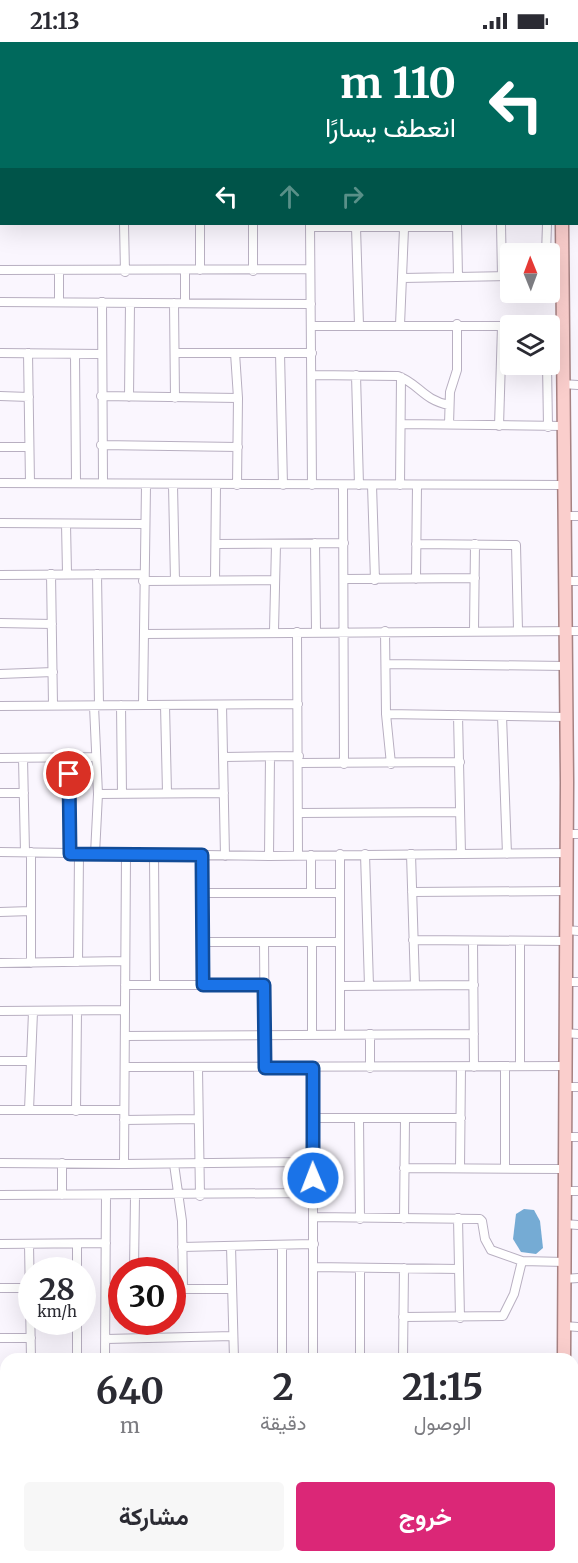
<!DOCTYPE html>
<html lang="ar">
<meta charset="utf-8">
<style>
body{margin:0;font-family:Merriweather,Vazirmatn,serif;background:#f7f7f7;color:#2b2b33;direction:rtl;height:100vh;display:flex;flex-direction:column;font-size:22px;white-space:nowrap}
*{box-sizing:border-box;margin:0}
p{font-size:20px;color:#7c7c81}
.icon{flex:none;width:33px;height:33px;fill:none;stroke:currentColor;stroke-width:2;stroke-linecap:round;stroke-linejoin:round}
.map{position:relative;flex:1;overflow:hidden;direction:ltr}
.details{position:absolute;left:0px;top:1311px;width:579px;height:210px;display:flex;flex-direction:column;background:#fff;border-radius:18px 18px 0 0;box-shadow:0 6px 24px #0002;direction:rtl}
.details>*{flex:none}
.top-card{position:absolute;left:0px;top:0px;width:579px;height:183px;box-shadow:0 6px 24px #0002;direction:rtl;background:#00695c;color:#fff;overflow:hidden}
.needle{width:39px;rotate:359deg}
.controls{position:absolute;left:500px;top:201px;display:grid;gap:12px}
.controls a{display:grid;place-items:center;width:60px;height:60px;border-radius:6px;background:#fff;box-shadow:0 6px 24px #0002;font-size:30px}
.speed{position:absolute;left:18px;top:1215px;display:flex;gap:12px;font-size:30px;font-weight:700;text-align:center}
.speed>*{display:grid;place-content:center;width:78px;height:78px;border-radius:50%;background:#fff;box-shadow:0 6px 24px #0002;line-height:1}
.speed small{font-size:15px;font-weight:400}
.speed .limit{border:9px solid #d22;background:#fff;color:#111}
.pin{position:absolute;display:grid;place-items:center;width:51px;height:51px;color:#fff;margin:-26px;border:3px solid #fff;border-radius:50%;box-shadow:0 2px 6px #0007}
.me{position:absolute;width:66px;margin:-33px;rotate:359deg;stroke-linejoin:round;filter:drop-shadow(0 0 4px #0008)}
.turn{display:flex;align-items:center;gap:21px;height:126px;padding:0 24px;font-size:27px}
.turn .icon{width:78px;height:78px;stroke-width:2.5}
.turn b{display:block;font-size:42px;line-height:51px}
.lanes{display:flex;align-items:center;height:57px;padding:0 24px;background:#0003;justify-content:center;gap:30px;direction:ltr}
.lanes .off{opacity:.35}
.eta{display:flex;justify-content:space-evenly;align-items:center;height:102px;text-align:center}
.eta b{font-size:36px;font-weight:700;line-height:42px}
.primary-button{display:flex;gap:12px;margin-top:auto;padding:12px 24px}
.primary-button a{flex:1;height:69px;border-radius:6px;background:#db2777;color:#fff;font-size:24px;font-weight:700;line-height:69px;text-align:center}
.primary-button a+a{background:#f7f7f7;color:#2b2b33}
.status{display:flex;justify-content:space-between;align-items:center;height:42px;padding:0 30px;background:#fff;direction:ltr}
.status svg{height:16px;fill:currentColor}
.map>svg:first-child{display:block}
</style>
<div class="status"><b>21:13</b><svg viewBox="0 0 49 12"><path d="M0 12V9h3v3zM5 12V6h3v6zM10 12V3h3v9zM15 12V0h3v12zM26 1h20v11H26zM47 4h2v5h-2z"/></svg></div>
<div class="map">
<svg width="578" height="1521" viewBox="0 0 578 1521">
<rect width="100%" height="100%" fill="#faf6fe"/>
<!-- water -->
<path fill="#75abd4" d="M 524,1167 L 534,1168 L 540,1179 L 543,1206 L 536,1212 L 521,1210 L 513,1197 L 516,1172 Z"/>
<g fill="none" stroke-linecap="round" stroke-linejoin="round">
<defs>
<path id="minor" d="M 74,0 L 74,2
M 154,0 L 154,2
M 200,0 L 200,2
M 335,0 L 335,2
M 411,0 L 411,2
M 546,0 L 546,2
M 121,2 L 121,0
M 364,2 L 364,0
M 0,27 L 2,27
M 0,77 L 2,77
M 0,127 L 2,127
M 0,175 L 2,175
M 124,182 L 125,230
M 200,182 L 200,228
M 253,182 L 253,229
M 310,182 L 312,443
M 457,182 L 458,235
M 501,182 L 502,234
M 311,185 L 457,185
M 356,185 L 359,283
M 546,212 L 547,182
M 549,224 L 563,223
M 0,228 L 310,227
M 185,229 L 185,261
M 403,236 L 510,234
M 0,260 L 311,262
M 59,260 L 59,230
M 102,260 L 103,441
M 174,261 L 175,356
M 400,283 L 404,187
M 311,284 L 510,284
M 548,284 L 562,282
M 0,311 L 102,312
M 28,311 L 30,441
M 175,311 L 312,311
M 235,311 L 238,356 L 237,443
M 280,311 L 283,443
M 75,312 L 76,441
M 547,322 L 548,385
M 312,333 L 398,334 C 418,341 423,358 449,363
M 356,333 L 359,443
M 562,342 L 578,343
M 0,354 L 29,355
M 101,354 L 238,356
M 129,355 L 130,261
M 401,382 L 563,384
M 449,382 L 450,350 L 457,328 L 457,282
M 499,384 L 502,284
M 101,403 L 238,405
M 0,405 L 29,405
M 0,441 L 563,443
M 173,443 L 175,539
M 343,443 L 344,722
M 372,443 L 375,538
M 400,443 L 401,335
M 563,474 L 578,474
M 0,481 L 145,482
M 66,482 L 67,531
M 315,501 L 316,589
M 216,502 L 344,501
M 416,502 L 516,503 L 518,588
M 51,532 L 53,663
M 97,532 L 99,663
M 0,533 L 144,532
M 344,537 L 475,536
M 416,537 L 417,443
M 215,538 L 216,443
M 143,539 L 275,538
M 565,539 L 578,539
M 0,581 L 52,582
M 474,588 L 475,502
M 274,589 L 276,502
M 385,589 L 386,672 L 391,722
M 297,590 L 298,813
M 144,592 L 578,589
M 386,622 L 566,624
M 0,632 L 53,630
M 121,663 L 122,752
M 143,663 L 146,443
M 165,663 L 167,751
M 222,663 L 225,814
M 0,664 L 298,662
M 94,664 L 98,752 L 95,812
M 386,672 L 566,675
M 458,673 L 461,812
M 502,674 L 507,812
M 224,715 L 299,714
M 0,716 L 96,715
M 23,716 L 25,810
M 68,716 L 70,811
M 299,721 L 460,720
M 0,751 L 24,751
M 98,752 L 224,751
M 300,771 L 460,770
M 567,792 L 578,792
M 0,810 L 269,814 L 567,811
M 31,810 L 31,921
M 340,812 L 340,992
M 365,812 L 369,944
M 411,812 L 415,943
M 154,813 L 155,943
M 202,813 L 203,943
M 311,813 L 311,851
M 269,814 L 270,715
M 412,850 L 567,849
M 202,851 L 340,851
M 0,870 L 31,869
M 567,888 L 578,889
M 413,898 L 567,899
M 473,899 L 474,1025
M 203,900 L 340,900
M 264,900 L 265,1026
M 520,900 L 520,1024
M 312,901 L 312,993
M 78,920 L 79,812
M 0,921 L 125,919
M 566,940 L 578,940
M 125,943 L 264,943
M 340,944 L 474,943
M 0,969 L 125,968
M 565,991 L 578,992
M 370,992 L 370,1026
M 125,994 L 474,992
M 0,1019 L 31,1019
M 125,1025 L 565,1024
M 313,1026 L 313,1317
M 198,1027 L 200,1154
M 565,1045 L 578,1045
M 0,1068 L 124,1068
M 29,1068 L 33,970
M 76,1069 L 77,969
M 312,1076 L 461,1076
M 359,1077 L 360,1177
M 124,1078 L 198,1077
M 564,1095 L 578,1095
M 0,1121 L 124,1122 L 126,813
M 62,1121 L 62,1153
M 124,1122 L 313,1120
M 174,1122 L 182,1179 L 183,1247
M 404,1126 L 564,1127
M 460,1126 L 461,1025
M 505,1126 L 505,1025
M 565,1149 L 578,1149
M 0,1153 L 313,1151
M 314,1175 L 480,1177 L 482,1179 L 485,1197 L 491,1208 L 522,1219 L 514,1252 L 503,1274 L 403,1275
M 458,1176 L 460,1276
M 404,1177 L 405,1077
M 565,1182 L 578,1183
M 0,1202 L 106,1201
M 29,1202 L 31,1317
M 77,1202 L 77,1228
M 231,1204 L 234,1317
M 182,1205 L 314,1202
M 522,1219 L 565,1220
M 313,1225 L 459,1227
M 360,1226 L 360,1317
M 134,1228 L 135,1154
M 564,1237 L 578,1236
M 0,1246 L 30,1246
M 106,1246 L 122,1246
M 172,1247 L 232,1247
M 77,1280 L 77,1317
M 565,1284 L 578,1285
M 0,1296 L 31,1296
M 106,1297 L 233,1294
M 105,1317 L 106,1153
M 282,1317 L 282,1204
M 403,1317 L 404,1226
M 0,1335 L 6,1335
M 573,1337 L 578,1337
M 0,1375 L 6,1375
M 573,1393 L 578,1393
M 0,1423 L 6,1423
M 573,1443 L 578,1443
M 0,1476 L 6,1476
M 573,1492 L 578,1492
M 54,1515 L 55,1521
M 146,1515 L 147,1521
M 250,1515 L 251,1521
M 390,1515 L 546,1517
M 99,1521 L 99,1515
M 299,1521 L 299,1515
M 347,1521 L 347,1515"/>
<path id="trunk" d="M 562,2 L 562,0
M 562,182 L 567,740 L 564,1317
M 564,1521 L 564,1515"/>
</defs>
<!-- minor casing -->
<use href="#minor" stroke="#b8afc1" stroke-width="10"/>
<!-- trunk casing -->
<use href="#trunk" stroke="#a78283" stroke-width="15"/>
<!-- minor -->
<use href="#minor" stroke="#fff" stroke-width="8"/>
<!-- trunk -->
<use href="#trunk" stroke="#facecc" stroke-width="12"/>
</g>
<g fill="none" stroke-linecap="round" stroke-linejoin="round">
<defs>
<path id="route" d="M 69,732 L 70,812 L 202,813 L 203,943 L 264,943 L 265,1026 L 313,1026 L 313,1136"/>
</defs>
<!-- route casing -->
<use href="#route" stroke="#114b97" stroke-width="15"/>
<!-- route -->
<use href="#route" stroke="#1a73e8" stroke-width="10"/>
</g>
</svg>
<div class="controls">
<a><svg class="needle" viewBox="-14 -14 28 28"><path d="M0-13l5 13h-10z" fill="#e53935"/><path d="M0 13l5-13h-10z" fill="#7c7c81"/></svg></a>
<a><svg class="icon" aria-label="layers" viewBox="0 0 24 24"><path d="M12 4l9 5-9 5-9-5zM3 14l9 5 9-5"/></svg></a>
</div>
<div class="speed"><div>28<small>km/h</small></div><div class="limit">30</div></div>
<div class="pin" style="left:69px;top:732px;background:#d93025"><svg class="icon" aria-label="arrive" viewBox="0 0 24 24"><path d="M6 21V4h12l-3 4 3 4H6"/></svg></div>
<svg class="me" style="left:313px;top:1136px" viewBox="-20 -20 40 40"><circle r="17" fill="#1a73e8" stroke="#fff" stroke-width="3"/><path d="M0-11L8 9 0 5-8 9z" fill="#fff"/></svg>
<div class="top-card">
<div class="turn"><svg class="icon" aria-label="left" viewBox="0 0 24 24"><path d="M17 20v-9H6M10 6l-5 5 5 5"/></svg><div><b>110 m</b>انعطف يسارًا</div></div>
<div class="lanes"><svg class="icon" aria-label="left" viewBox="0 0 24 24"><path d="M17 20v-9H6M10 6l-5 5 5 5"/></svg><svg class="icon off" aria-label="ahead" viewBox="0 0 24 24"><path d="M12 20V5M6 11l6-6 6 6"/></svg><svg class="icon off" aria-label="right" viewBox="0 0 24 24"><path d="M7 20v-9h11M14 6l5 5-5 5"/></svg></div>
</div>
<section class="details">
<div class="eta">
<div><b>21:15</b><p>الوصول</p></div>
<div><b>2</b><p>دقيقة</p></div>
<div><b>640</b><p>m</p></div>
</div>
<div class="primary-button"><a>خروج</a><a>مشاركة</a></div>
</section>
</div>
